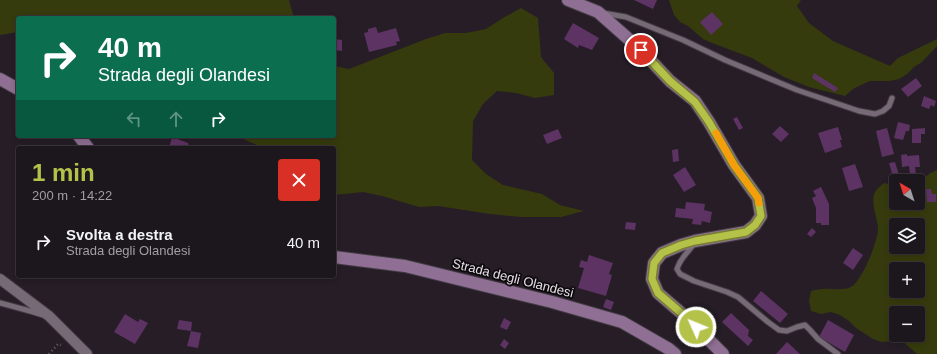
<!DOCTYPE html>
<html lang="it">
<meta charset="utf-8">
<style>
body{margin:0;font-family:Arial,sans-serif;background:#251f26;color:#f1f3f6;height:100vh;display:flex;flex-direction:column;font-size:15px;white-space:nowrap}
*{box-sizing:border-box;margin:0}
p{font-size:13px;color:#a09fa4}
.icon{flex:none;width:22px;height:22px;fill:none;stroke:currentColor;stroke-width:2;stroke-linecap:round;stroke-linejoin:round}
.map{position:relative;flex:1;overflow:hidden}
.panel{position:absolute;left:16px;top:146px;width:320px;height:132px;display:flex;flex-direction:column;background:#1c161d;border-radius:4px;box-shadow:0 2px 6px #0003,0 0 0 1px #3a353b}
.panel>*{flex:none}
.banner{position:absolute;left:16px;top:16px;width:320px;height:122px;border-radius:4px;box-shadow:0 2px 6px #0003,0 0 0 1px #3a353b;background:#0b6e4f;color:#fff;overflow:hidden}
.needle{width:26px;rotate:321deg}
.buttons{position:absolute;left:889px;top:174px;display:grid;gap:8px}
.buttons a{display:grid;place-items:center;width:36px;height:36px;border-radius:4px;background:#1c161d;box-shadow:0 2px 6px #0003,0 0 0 1px #3a353b;font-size:20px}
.pin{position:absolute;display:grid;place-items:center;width:34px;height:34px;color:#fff;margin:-17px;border:2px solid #fff;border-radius:50%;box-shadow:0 1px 4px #0007}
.me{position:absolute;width:44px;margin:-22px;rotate:314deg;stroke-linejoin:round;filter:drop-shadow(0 0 3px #0008)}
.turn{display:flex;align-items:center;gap:14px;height:84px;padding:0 16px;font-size:18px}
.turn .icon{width:52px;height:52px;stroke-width:2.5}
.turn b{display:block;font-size:28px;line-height:34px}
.lanes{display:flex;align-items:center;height:38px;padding:0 16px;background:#0003;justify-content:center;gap:20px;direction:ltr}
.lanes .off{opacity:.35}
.round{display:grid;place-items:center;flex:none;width:42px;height:42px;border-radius:4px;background:#251f26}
.overview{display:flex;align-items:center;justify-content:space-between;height:68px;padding:0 16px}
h1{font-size:24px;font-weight:700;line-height:30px;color:#b5c249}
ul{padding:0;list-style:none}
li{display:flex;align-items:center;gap:12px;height:56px;padding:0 16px}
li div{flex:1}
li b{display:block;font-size:15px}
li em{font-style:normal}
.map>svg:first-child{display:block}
</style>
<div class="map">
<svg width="937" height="354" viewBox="0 0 937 354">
<rect width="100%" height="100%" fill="#261d27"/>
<!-- green -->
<path fill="#363b0d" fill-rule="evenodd" d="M 0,0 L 289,0 L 294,18 L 18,18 L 18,32 L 0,35 Z
M 669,0 L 801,0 L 797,6 L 809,23 L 833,41 L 890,66 L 898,58 L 937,39 L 937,46 L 922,62 L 914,67 L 907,74 L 899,79 L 889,81 L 870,81 L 861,85 L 853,89 L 845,96 L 809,87 L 784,77 L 752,58 L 712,43 L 703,39 L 688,26 L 680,22 L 674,15 Z
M 521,8 L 538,18 L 541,57 L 554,73 L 554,95 L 535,98 L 516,93 L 497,91 L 483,104 L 473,121 L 472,160 L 486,174 L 503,185 L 542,194 L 560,205 L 584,211 L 561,217 L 521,217 L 490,214 L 438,206 L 419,207 L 382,196 L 363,192 L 334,195 L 334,148 L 263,148 L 237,136 L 334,136 L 334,66 L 349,69 L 426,39 L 445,33 L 466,33 L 486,29 L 503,18 Z
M 937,170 L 937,354 L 917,354 L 901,340 L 882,342 L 873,339 L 856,328 L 849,321 L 840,315 L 831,312 L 821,314 L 811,311 L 809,301 L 811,291 C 815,290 819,289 823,289 C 831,288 843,291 851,287 C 862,281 878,241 878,229 C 878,217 868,200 877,189 C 879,187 882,185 884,183 L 896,186 L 896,203 L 918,203 L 918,181 C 925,178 930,172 937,170 ZM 896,225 L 918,225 L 918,247 L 896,247 ZM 896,269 L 918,269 L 918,291 L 896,291 ZM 896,313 L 918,313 L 918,335 L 896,335 Z"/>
<!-- building -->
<path fill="#5d3363" d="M 634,0 L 657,0 L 653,9 Z
M 712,12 L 723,24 L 711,35 L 700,22 Z
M 573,23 L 599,38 L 592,50 L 579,45 L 578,48 L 564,39 Z
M 376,27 L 378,33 L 396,28 L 400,41 L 396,42 L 397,45 L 369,52 L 364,33 L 368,32 L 368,29 Z
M 334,39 L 342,40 L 342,51 L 334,50 Z
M 814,73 L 838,88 L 835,92 L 812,78 Z
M 916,78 L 922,86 L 908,97 L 901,89 Z
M 924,96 L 936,101 L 934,107 L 931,105 L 929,109 L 921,106 Z
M 737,117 L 743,128 L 739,130 L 733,119 Z
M 898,122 L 910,125 L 909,131 L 906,131 L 903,140 L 894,138 Z
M 780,126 L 789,134 L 781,142 L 772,134 Z
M 838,127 L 842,140 L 840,140 L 842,147 L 825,153 L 818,133 Z
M 887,128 L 894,154 L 882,157 L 876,131 Z
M 925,128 L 925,134 L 921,134 L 921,143 L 912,143 L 912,129 Z
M 558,129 L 562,138 L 547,144 L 543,135 Z
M 172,137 L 188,143 L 190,148 L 169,148 Z
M 678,149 L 679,161 L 673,162 L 672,150 Z
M 907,154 L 907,156 L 919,155 L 920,167 L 915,167 L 916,174 L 910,175 L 909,166 L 902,167 L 901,155 Z
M 895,162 L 899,175 L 893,177 L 889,163 Z
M 855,164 L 863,187 L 849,191 L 842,168 Z
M 685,167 L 696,185 L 684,192 L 673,175 Z
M 821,187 L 829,204 L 829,225 L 821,225 L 821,223 L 816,223 L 816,208 L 812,198 L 816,196 L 813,191 Z
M 926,189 L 931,189 L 932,194 L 936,194 L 936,202 L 927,202 Z
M 686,202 L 705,204 L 704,210 L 712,212 L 710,223 L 702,221 L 701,225 L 692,224 L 693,219 L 675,217 L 676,208 L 685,209 Z
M 626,222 L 636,223 L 635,230 L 625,229 Z
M 812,228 L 816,232 L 811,237 L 807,234 Z
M 853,248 L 863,255 L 853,270 L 843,263 Z
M 589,255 L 613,263 L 609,274 L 612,275 L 606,296 L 578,288 L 584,268 L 579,267 L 581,260 L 587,262 Z
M 761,291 L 788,314 L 780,323 L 753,301 Z
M 606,299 L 614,302 L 611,310 L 603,307 Z
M 731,313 L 749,330 L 748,336 L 753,340 L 748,346 L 722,322 Z
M 125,314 L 138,322 L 140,319 L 148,323 L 135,344 L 114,332 Z
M 504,318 L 511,322 L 507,330 L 500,327 Z
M 179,320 L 192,322 L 191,331 L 177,329 Z
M 828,320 L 854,335 L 845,352 L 819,337 Z
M 191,331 L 201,333 L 198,348 L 187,346 Z
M 504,339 L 509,343 L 505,349 L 500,345 Z
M 787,342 L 800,354 L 776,354 Z"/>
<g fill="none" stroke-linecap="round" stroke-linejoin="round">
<defs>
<path id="lane" d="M 603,13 L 626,17 L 683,40 L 725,60 L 797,90 L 859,111 L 875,114 L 883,111 L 889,106 L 892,98
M 694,243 C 688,254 681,256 677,269 L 680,274 L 694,281 L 727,292 L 738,297 L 768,322 L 779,330 L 787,331 L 797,327 L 805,325 L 810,330 L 818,339 L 838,354
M 0,303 L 30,311 L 43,315"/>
<path id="street" d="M 0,279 L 49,316 L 87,354"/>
<path id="secondary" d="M 568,0 L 598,12 L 641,50 L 670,81 L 695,101 L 709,122 L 734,165 L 758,198 L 761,216 L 755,225 L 746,232 L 695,241 L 681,245 L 662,253 L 654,263 L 652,279 L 658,293 L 687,318 L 723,354
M 0,79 L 18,89
M 79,136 L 88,148
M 334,257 L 405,266 L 552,302 L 622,322 L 669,349 L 675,354"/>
</defs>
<!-- lane casing -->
<use href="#lane" stroke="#423b43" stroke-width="7"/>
<!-- street casing -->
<use href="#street" stroke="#423b43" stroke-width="12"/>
<!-- secondary casing -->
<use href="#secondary" stroke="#423b43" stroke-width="14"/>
<!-- path -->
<path stroke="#6b626b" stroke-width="2.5" stroke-dasharray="1 3" stroke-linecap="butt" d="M 49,354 L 58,344 L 61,345"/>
<!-- lane -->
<use href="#lane" stroke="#766a77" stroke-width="5"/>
<!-- street -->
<use href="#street" stroke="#766a77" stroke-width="10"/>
<!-- secondary -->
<use href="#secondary" stroke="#8f6f93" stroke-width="12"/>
</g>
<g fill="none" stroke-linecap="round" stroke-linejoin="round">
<defs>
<path id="route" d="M 641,50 L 670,81 L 695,102 L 709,122 L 734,165 L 758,198 L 761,216 L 755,225 L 746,232 L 695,241 L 681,245 L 662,253 L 654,263 L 652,279 L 658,293 L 687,318 L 696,327"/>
</defs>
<!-- route casing -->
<use href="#route" stroke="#767e2f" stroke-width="10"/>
<!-- route -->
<use href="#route" stroke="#b5c249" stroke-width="7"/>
<!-- slow -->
<path stroke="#f59e0b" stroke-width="7" d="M 716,133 L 734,165 L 758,198 L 759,203"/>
</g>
<g text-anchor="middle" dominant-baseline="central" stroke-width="3.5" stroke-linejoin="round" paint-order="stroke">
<!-- street labels -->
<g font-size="13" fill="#e5dee5" stroke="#0d090d">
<text transform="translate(513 278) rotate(14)">Strada degli Olandesi</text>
</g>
</g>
</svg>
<div class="buttons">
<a><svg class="needle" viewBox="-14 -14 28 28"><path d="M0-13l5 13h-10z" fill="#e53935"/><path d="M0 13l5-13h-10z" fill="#a09fa4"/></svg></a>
<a><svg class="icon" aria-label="layers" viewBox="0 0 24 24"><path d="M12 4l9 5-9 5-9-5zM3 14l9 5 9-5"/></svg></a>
<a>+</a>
<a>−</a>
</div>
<div class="pin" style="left:641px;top:50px;background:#d93025"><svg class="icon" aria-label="arrive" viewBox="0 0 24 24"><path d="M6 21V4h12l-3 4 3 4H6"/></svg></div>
<svg class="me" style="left:696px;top:327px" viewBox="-20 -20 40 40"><circle r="17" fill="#b5c249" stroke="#fff" stroke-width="3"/><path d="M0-11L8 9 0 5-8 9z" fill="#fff"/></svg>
<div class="banner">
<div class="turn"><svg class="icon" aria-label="right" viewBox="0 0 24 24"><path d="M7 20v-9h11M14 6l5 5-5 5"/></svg><div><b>40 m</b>Strada degli Olandesi</div></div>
<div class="lanes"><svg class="icon off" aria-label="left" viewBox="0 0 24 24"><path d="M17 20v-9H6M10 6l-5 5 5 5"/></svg><svg class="icon off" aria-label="ahead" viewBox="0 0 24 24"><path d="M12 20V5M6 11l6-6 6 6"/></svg><svg class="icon" aria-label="right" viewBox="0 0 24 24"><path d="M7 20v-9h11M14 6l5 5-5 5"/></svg></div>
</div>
<section class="panel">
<div class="overview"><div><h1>1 min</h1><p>200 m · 14:22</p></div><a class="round" style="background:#d93025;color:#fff"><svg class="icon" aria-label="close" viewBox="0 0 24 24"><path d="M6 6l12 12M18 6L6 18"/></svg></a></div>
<ul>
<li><svg class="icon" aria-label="right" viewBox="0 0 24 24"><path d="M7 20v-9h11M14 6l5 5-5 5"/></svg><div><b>Svolta a destra</b><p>Strada degli Olandesi</p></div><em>40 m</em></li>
</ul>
</section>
</div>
